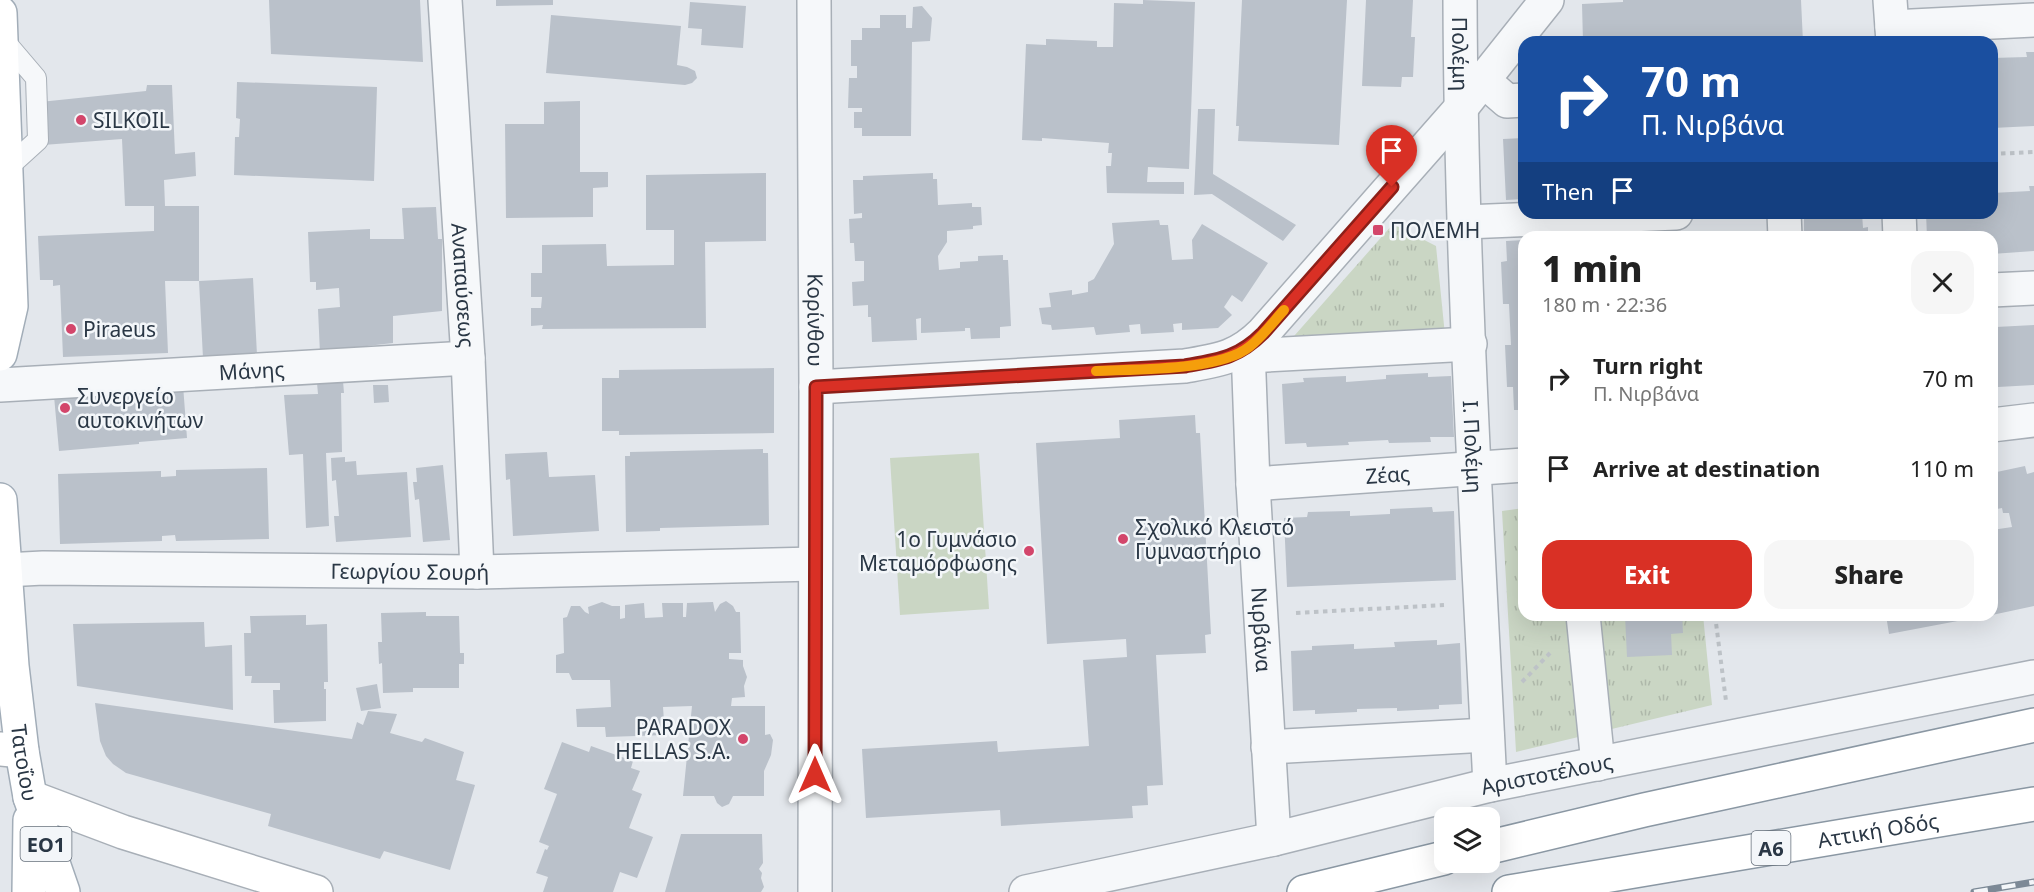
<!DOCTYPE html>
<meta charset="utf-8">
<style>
body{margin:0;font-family:"Noto Sans",sans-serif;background:#f6f6f6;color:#222;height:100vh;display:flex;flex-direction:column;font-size:22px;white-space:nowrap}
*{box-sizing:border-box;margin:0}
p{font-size:20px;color:#767676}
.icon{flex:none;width:33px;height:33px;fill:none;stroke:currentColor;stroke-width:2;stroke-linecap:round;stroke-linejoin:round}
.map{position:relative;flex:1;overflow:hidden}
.details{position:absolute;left:1518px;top:231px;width:480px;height:390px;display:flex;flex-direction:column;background:#fff;border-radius:18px;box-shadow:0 6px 24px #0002}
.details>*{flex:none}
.guide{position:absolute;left:1518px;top:36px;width:480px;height:183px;border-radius:18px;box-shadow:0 6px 24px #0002;background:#1a4fa0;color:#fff;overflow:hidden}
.buttons{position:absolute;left:1434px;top:807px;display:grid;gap:12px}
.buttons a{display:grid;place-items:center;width:66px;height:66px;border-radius:12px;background:#fff;box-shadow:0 6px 24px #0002;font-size:30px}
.pin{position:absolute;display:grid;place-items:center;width:51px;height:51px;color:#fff;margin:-62px -26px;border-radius:50% 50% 50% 0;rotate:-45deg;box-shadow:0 0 6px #0007}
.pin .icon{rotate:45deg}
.me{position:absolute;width:66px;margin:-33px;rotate:0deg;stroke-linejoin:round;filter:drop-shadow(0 0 4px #0008)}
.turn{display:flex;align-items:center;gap:21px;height:126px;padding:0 24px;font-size:27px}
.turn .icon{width:78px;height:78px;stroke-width:2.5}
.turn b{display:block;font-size:42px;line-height:51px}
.then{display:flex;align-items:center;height:57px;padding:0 24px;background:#0003;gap:12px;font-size:22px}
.round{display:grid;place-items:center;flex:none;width:63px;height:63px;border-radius:18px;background:#f6f6f6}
.head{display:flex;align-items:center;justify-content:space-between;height:102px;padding:0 24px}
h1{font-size:36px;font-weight:800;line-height:45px}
.action{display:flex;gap:12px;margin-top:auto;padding:12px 24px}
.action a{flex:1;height:69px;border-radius:18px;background:#d93025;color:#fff;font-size:24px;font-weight:800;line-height:69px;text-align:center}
.action a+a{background:#f6f6f6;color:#222}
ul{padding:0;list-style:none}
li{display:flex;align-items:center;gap:18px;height:90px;padding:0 24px}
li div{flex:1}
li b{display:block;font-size:22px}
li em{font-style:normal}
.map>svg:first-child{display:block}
</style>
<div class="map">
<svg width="2034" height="892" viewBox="0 0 2034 892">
<defs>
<pattern id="park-tufts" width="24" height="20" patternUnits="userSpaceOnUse" patternTransform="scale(1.5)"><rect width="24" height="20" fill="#cad6c4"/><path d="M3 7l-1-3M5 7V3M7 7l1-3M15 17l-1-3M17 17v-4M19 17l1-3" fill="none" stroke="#aeb8aa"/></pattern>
</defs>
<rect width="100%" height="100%" fill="#e3e7ec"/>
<!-- green -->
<path fill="#cad6c4" d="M 979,453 L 989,609 L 900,615 L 890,458 Z"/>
<!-- park -->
<path fill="url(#park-tufts)" d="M 1393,224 L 1436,246 L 1445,335 L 1287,344 Z
M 1524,508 L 1524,615 L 1703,615 L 1712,705 L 1516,752 L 1502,511 Z"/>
<!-- building -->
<path fill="#bac1ca" d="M 269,0 L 420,0 L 423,62 L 271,54 Z
M 496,0 L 553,0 L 553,5 L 496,6 Z
M 1143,0 L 1195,2 L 1189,169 L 1148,167 L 1147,182 L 1184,182 L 1184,194 L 1107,193 L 1106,166 L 1111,166 L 1112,153 L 1108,153 L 1109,143 L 1042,138 L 1042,141 L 1022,140 L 1026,44 L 1046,45 L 1046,39 L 1097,41 L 1097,47 L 1113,47 L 1114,3 L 1143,4 Z
M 1242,0 L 1347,0 L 1339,145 L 1238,141 L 1239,126 L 1236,126 Z
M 1366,0 L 1413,0 L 1411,37 L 1415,37 L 1413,77 L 1402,77 L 1401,87 L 1362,86 Z
M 1623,0 L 1801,0 L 1803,42 L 1583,42 L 1582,4 L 1623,2 Z
M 690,2 L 746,6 L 743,48 L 701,45 L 702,29 L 688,28 Z
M 922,6 L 932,18 L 930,41 L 912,42 L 911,136 L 862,136 L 862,128 L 854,128 L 854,112 L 862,112 L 862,108 L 848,108 L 849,78 L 857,78 L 857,66 L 851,66 L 851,40 L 862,40 L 862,28 L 880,28 L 880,15 L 906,15 L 906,28 L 912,28 L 913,7 Z
M 551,15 L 681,26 L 677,65 L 687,67 L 695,71 L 697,78 L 692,83 L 685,85 L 546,73 Z
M 2026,52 L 2034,52 L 2034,126 L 1992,128 L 1992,58 L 2027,57 Z
M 237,82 L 377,87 L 374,181 L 234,175 L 235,137 L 239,137 L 240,119 L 236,118 Z
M 147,85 L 172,85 L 175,154 L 195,152 L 196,176 L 164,180 L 165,206 L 199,206 L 199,281 L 165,281 L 168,353 L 63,357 L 60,285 L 53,286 L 53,280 L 40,280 L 38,236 L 154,231 L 154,206 L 125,206 L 122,139 L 43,145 L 40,102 L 146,91 Z
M 580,101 L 580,172 L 608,172 L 608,187 L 593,188 L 593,217 L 506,218 L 505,124 L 544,124 L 544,102 Z
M 1198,109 L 1215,109 L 1213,174 L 1296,225 L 1283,241 L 1212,194 L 1194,195 Z
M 1524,138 L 1524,199 L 1506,200 L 1503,139 Z
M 766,173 L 766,241 L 705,242 L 706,328 L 542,329 L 543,325 L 531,326 L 531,308 L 541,308 L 542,297 L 531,297 L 531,273 L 542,273 L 542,245 L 606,244 L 607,266 L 674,265 L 674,230 L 646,230 L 646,175 Z
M 933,173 L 933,179 L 937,179 L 938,205 L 972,203 L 972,207 L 981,207 L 982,225 L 973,226 L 973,229 L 947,231 L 947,242 L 938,256 L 939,270 L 960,268 L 960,262 L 978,261 L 978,256 L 1003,255 L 1003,260 L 1008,260 L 1011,326 L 1000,327 L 1000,338 L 971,339 L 970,328 L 965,328 L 965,331 L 921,333 L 921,318 L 916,319 L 917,340 L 872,342 L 871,317 L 868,317 L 868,305 L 853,306 L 852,282 L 864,281 L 864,261 L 855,261 L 854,243 L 850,243 L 849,219 L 862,218 L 862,213 L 854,214 L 853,180 L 863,180 L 863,176 Z
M 2029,186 L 2034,186 L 2034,251 L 1992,254 L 1992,237 L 1927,237 L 1926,213 L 1992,213 L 1992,193 L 2030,191 Z
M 436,207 L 438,239 L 442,239 L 442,311 L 393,316 L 393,343 L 367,346 L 367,351 L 320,354 L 318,309 L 340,307 L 339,288 L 316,290 L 316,282 L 310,282 L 308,232 L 370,229 L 370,239 L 404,239 L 402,208 Z
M 1804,213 L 1862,213 L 1863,228 L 1868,227 L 1868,237 L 1799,237 L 1799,231 L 1804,231 Z
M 1159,220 L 1160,225 L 1168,225 L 1172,260 L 1193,259 L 1192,240 L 1202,224 L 1268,263 L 1242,302 L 1232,295 L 1224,307 L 1232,315 L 1218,328 L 1182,330 L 1182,323 L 1173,324 L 1174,332 L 1141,334 L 1140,324 L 1129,325 L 1130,332 L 1096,335 L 1094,327 L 1052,330 L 1051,325 L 1042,324 L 1039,308 L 1051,307 L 1049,293 L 1072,290 L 1072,295 L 1088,292 L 1088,282 L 1094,279 L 1114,244 L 1112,223 Z
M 1524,240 L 1524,410 L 1514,410 L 1513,387 L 1507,387 L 1505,345 L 1511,345 L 1509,304 L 1503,304 L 1501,262 L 1507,261 L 1506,241 Z
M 253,278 L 257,355 L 203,358 L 199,281 Z
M 1992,322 L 1995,322 L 1996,327 L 2034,325 L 2034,385 L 1998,387 L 1998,391 L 1992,391 Z
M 774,368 L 774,433 L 619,435 L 619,431 L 602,431 L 602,378 L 619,378 L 619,370 Z
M 1428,373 L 1428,377 L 1451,376 L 1454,437 L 1430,437 L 1431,442 L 1389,443 L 1388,440 L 1348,442 L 1349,445 L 1307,447 L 1306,443 L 1285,444 L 1282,384 L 1304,382 L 1303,378 L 1346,376 L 1346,382 L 1386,379 L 1386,375 Z
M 343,381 L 344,393 L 341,393 L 342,452 L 326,453 L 329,526 L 306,528 L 303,454 L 289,455 L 284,395 L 318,394 L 317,383 Z
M 183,385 L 187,438 L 139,442 L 139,444 L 59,451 L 54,396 Z
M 373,385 L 388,385 L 389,402 L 374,403 Z
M 1195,415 L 1196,433 L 1200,433 L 1211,634 L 1205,635 L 1206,653 L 1156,655 L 1163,785 L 1147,786 L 1148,805 L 1132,806 L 1133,818 L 1001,826 L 1000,810 L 866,818 L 862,749 L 997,741 L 998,752 L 1089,746 L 1083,660 L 1127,657 L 1126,639 L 1047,644 L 1036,443 L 1120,438 L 1119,420 Z
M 763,449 L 763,453 L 768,453 L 769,525 L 660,528 L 660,531 L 626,532 L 625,456 L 630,456 L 630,452 Z
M 547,452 L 549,477 L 595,475 L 599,531 L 513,536 L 510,479 L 506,480 L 505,454 Z
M 345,457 L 345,462 L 356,461 L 357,475 L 407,472 L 411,537 L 336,542 L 334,516 L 339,516 L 336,480 L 332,481 L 331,458 Z
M 443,465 L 450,540 L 423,542 L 419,499 L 415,500 L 413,482 L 417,482 L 416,468 Z
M 2025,466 L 2027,474 L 2034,472 L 2034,606 L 1992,615 L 1992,530 L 2012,527 L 2009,513 L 2003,513 L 2002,508 L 1992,510 L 1992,473 Z
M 267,468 L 269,539 L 176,541 L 175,535 L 162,536 L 162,541 L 60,544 L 58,474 L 161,471 L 161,477 L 176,476 L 176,470 Z
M 1432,507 L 1433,512 L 1454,511 L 1456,580 L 1287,587 L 1284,518 L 1307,517 L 1308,512 L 1350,511 L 1350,516 L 1390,514 L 1390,509 Z
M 726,601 L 733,606 L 736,612 L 740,612 L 741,653 L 729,653 L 729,659 L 743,660 L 743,666 L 747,677 L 744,686 L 745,697 L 732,698 L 731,706 L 765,706 L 765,735 L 770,734 L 773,740 L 771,755 L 764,771 L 764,796 L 733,796 L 729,804 L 722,807 L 717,803 L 714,796 L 683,796 L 692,706 L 663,707 L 665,735 L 606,737 L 605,727 L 577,727 L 576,709 L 611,707 L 610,680 L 572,680 L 569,673 L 556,673 L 556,655 L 564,653 L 563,618 L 567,617 L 571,606 L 580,606 L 585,612 L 589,614 L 588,607 L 602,602 L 612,606 L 620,606 L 620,619 L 625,618 L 625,605 L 644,603 L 645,618 L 663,617 L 662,603 L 683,603 L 683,617 L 686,617 L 687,603 L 713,602 L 715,612 L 720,604 Z
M 426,612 L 426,616 L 459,616 L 460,653 L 464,653 L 464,664 L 459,664 L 459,688 L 413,688 L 413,692 L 383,693 L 382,663 L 379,664 L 378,642 L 382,642 L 381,613 Z
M 306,615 L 306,625 L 327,624 L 328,682 L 324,682 L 324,689 L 326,689 L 326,721 L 274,723 L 273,690 L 280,690 L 280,683 L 251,683 L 252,676 L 245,676 L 244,633 L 251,633 L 250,616 Z
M 1625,615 L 1682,615 L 1683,633 L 1671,634 L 1672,655 L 1627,657 Z
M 1886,615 L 1984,615 L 1984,616 L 1889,634 Z
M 204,622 L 205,647 L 232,645 L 233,710 L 77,686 L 73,624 Z
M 1437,640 L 1437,645 L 1460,643 L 1462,704 L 1439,705 L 1439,709 L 1397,711 L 1397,708 L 1357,709 L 1357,712 L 1315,714 L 1315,710 L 1293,711 L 1291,651 L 1312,650 L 1312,646 L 1354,644 L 1354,649 L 1395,647 L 1394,642 Z
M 377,684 L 381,708 L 361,711 L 356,688 Z
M 95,703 L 352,739 L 357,722 L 363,725 L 368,711 L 397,714 L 390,733 L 422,742 L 425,738 L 464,752 L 456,780 L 475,785 L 450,870 L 384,851 L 380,859 L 268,826 L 271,814 L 126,773 L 113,764 L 106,756 L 100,741 Z
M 562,742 L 589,752 L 591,746 L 633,761 L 631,768 L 640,771 L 632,790 L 642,794 L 629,828 L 653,837 L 637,878 L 620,872 L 613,892 L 543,892 L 548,877 L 536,873 L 545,849 L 547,850 L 549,846 L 539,842 L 557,794 L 544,789 Z
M 681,834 L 762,834 L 763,863 L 759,869 L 762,873 L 761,878 L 764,887 L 761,892 L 665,892 Z"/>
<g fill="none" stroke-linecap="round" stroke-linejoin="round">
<defs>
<path id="lane" d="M 2,38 L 36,78 L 38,140 L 5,170"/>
<g id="street">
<path id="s1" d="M 445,0 L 468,358 L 477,572"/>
<path id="s2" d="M 814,0 L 816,387 L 815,892"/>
<path id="s3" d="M 1460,0 C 1461,262 1477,524 1490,785"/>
<path d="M 1890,0 L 1893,42"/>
<path d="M 1892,27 L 2034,20"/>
<path d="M 1484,81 L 1507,101 L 1524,100"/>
<path d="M 1784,213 L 1785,237"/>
<path d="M 1899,213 L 1900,237"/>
<path d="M 1465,222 L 1676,213"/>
<path d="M 1992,290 L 2034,288"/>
<path id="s4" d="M 1248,348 L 1253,484 L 1274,839"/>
<path d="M 1248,356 L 1470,344"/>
<path id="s5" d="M 0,385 L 468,358"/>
<path d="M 816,387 L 1185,366 C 1219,360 1238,358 1263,333 L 1461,108 L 1547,0"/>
<path d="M 1992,425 L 2034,420"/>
<path id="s6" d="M 1253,484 L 1524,465"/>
<path id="s7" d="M 5,570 L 43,568 L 477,572 L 815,564"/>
<path d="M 1583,615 L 1598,764"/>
<path d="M 1268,747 L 1487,735"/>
<path id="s8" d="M 1026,892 L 1274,839 L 1490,785 L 2034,677"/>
</g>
<path id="secondary" d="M 0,749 L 22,751
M 30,797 L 123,832 L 316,892"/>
<g id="primary">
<path d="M 0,13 L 11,306 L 0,354"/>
<path id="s9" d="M 0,500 L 12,666 L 22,751 L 30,797 L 63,892"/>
<path d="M 29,892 L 30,820"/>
</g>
<g id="highway">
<path d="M 1490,847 L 1644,810 L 2034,725"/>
<path d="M 1304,892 L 1444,858"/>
<path id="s10" d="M 1509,892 L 2034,804"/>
</g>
</defs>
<!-- lane casing -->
<use href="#lane" stroke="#a8afb7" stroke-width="22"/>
<!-- street casing -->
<use href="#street" stroke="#a8afb7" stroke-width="36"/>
<!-- secondary casing -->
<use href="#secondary" stroke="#a8afb7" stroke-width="36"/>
<!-- primary casing -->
<use href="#primary" stroke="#a2adb8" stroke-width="36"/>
<!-- highway casing -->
<use href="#highway" stroke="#8a97a3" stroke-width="36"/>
<!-- path -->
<path stroke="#bdc2c7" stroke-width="4" stroke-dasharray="4.5 4.5" stroke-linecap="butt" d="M 1992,154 L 2034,152
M 1296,613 L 1444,605
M 1715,615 L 1726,701
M 1522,682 L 1550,653"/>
<!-- lane -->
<use href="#lane" stroke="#f6f8fa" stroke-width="20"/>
<!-- street -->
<use href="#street" stroke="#f6f8fa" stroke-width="33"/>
<!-- secondary -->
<use href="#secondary" stroke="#fff" stroke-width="33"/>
<!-- primary -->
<use href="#primary" stroke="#fff" stroke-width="33"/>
<!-- highway -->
<use href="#highway" stroke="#fff" stroke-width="33"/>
<defs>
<path id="rail" d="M 1974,892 L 2034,882"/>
</defs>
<!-- rail casing -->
<use href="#rail" stroke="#7c8996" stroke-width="7"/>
<!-- rail -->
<use href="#rail" stroke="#f3f6f9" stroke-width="4.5" stroke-dasharray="14" stroke-linecap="butt"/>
</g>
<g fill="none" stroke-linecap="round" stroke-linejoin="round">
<defs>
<path id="route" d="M 815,775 L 816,387 L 1185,366 C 1219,360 1238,358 1263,333 L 1392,187"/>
</defs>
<!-- route casing -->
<use href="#route" stroke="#8d1f18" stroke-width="15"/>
<!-- route -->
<use href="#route" stroke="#d93025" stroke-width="10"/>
<!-- slow -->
<path stroke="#f59e0b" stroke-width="10" d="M 1096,371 C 1135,369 1219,371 1249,347 C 1263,336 1273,322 1284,310"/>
</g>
<!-- markers -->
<g fill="#d3466b" stroke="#f3f6f9" stroke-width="2">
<circle cx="81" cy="120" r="6"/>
<rect x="1372" y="224" width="12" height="12" rx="3"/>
<circle cx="71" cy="329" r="6"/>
<circle cx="65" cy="408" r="6"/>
<circle cx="1123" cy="539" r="6"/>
<circle cx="1029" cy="551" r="6"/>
<circle cx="743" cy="739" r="6"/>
</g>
<g text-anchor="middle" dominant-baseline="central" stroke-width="5" stroke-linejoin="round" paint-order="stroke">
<!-- shield labels -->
<g fill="#f3f6f9" stroke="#66707b" stroke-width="1.5">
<rect x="20.5" y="827" width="51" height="34" rx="4.5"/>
<rect x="1751.5" y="831" width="39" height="34" rx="4.5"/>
</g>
<g font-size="20" font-weight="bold" fill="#2a3745">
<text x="46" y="844">ΕΟ1</text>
<text x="1771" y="848">Α6</text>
</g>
<!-- street labels -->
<g font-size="21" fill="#2a3745" stroke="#f3f6f9">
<text stroke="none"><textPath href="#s3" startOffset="54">Πολέμη</textPath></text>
<text stroke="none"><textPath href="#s1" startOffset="286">Αναπαύσεως</textPath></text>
<text stroke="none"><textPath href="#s2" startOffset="320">Κορίνθου</textPath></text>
<text stroke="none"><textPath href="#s5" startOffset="252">Μάνης</textPath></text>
<text stroke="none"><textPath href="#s3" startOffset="447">Ι. Πολέμη</textPath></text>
<text stroke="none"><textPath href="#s6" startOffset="135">Ζέας</textPath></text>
<text stroke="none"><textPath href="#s7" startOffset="405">Γεωργίου Σουρή</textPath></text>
<text stroke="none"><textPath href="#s4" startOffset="282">Νιρβάνα</textPath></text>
<text stroke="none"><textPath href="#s9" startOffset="264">Τατοΐου</textPath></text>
<text stroke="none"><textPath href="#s8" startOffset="534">Αριστοτέλους</textPath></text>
<text stroke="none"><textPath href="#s10" startOffset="374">Αττική Οδός</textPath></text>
</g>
<!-- poi labels -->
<g font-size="21" fill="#2a3745" stroke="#f3f6f9" text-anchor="start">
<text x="93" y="120">SILKOIL</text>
<text x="1390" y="230">ΠΟΛΕΜΗ</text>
<text x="83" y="329">Piraeus</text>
<text x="77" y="396">Συνεργείο<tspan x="77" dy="24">αυτοκινήτων</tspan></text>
<text x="1135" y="527">Σχολικό Κλειστό<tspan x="1135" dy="24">Γυμναστήριο</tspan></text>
<text x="1017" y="539" text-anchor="end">1ο Γυμνάσιο<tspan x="1017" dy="24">Μεταμόρφωσης</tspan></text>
<text x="731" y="727" text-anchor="end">PARADOX<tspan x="731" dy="24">HELLAS S.A.</tspan></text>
</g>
</g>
</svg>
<div class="buttons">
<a><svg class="icon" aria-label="layers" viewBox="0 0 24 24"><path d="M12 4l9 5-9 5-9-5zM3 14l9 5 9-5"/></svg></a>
</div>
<div class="pin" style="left:1392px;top:187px;background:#d93025"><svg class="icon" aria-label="arrive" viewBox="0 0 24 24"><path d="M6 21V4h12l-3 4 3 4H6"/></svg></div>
<svg class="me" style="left:815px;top:775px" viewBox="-20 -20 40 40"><path d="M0-17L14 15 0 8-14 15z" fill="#d93025" stroke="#fff" stroke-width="4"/></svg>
<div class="guide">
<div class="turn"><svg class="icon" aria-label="right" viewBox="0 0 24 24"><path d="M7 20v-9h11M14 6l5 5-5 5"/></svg><div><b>70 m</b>Π. Νιρβάνα</div></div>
<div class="then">Then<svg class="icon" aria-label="arrive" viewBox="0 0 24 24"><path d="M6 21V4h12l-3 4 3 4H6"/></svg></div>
</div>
<section class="details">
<div class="head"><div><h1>1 min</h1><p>180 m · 22:36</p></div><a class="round"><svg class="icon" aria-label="close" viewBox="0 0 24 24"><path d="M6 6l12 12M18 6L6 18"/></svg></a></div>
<ul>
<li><svg class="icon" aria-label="right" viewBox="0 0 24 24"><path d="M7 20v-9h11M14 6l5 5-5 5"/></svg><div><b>Turn right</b><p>Π. Νιρβάνα</p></div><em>70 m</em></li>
<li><svg class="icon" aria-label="arrive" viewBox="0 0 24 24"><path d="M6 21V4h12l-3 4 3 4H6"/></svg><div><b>Arrive at destination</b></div><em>110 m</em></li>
</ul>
<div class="action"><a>Exit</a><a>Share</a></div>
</section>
</div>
